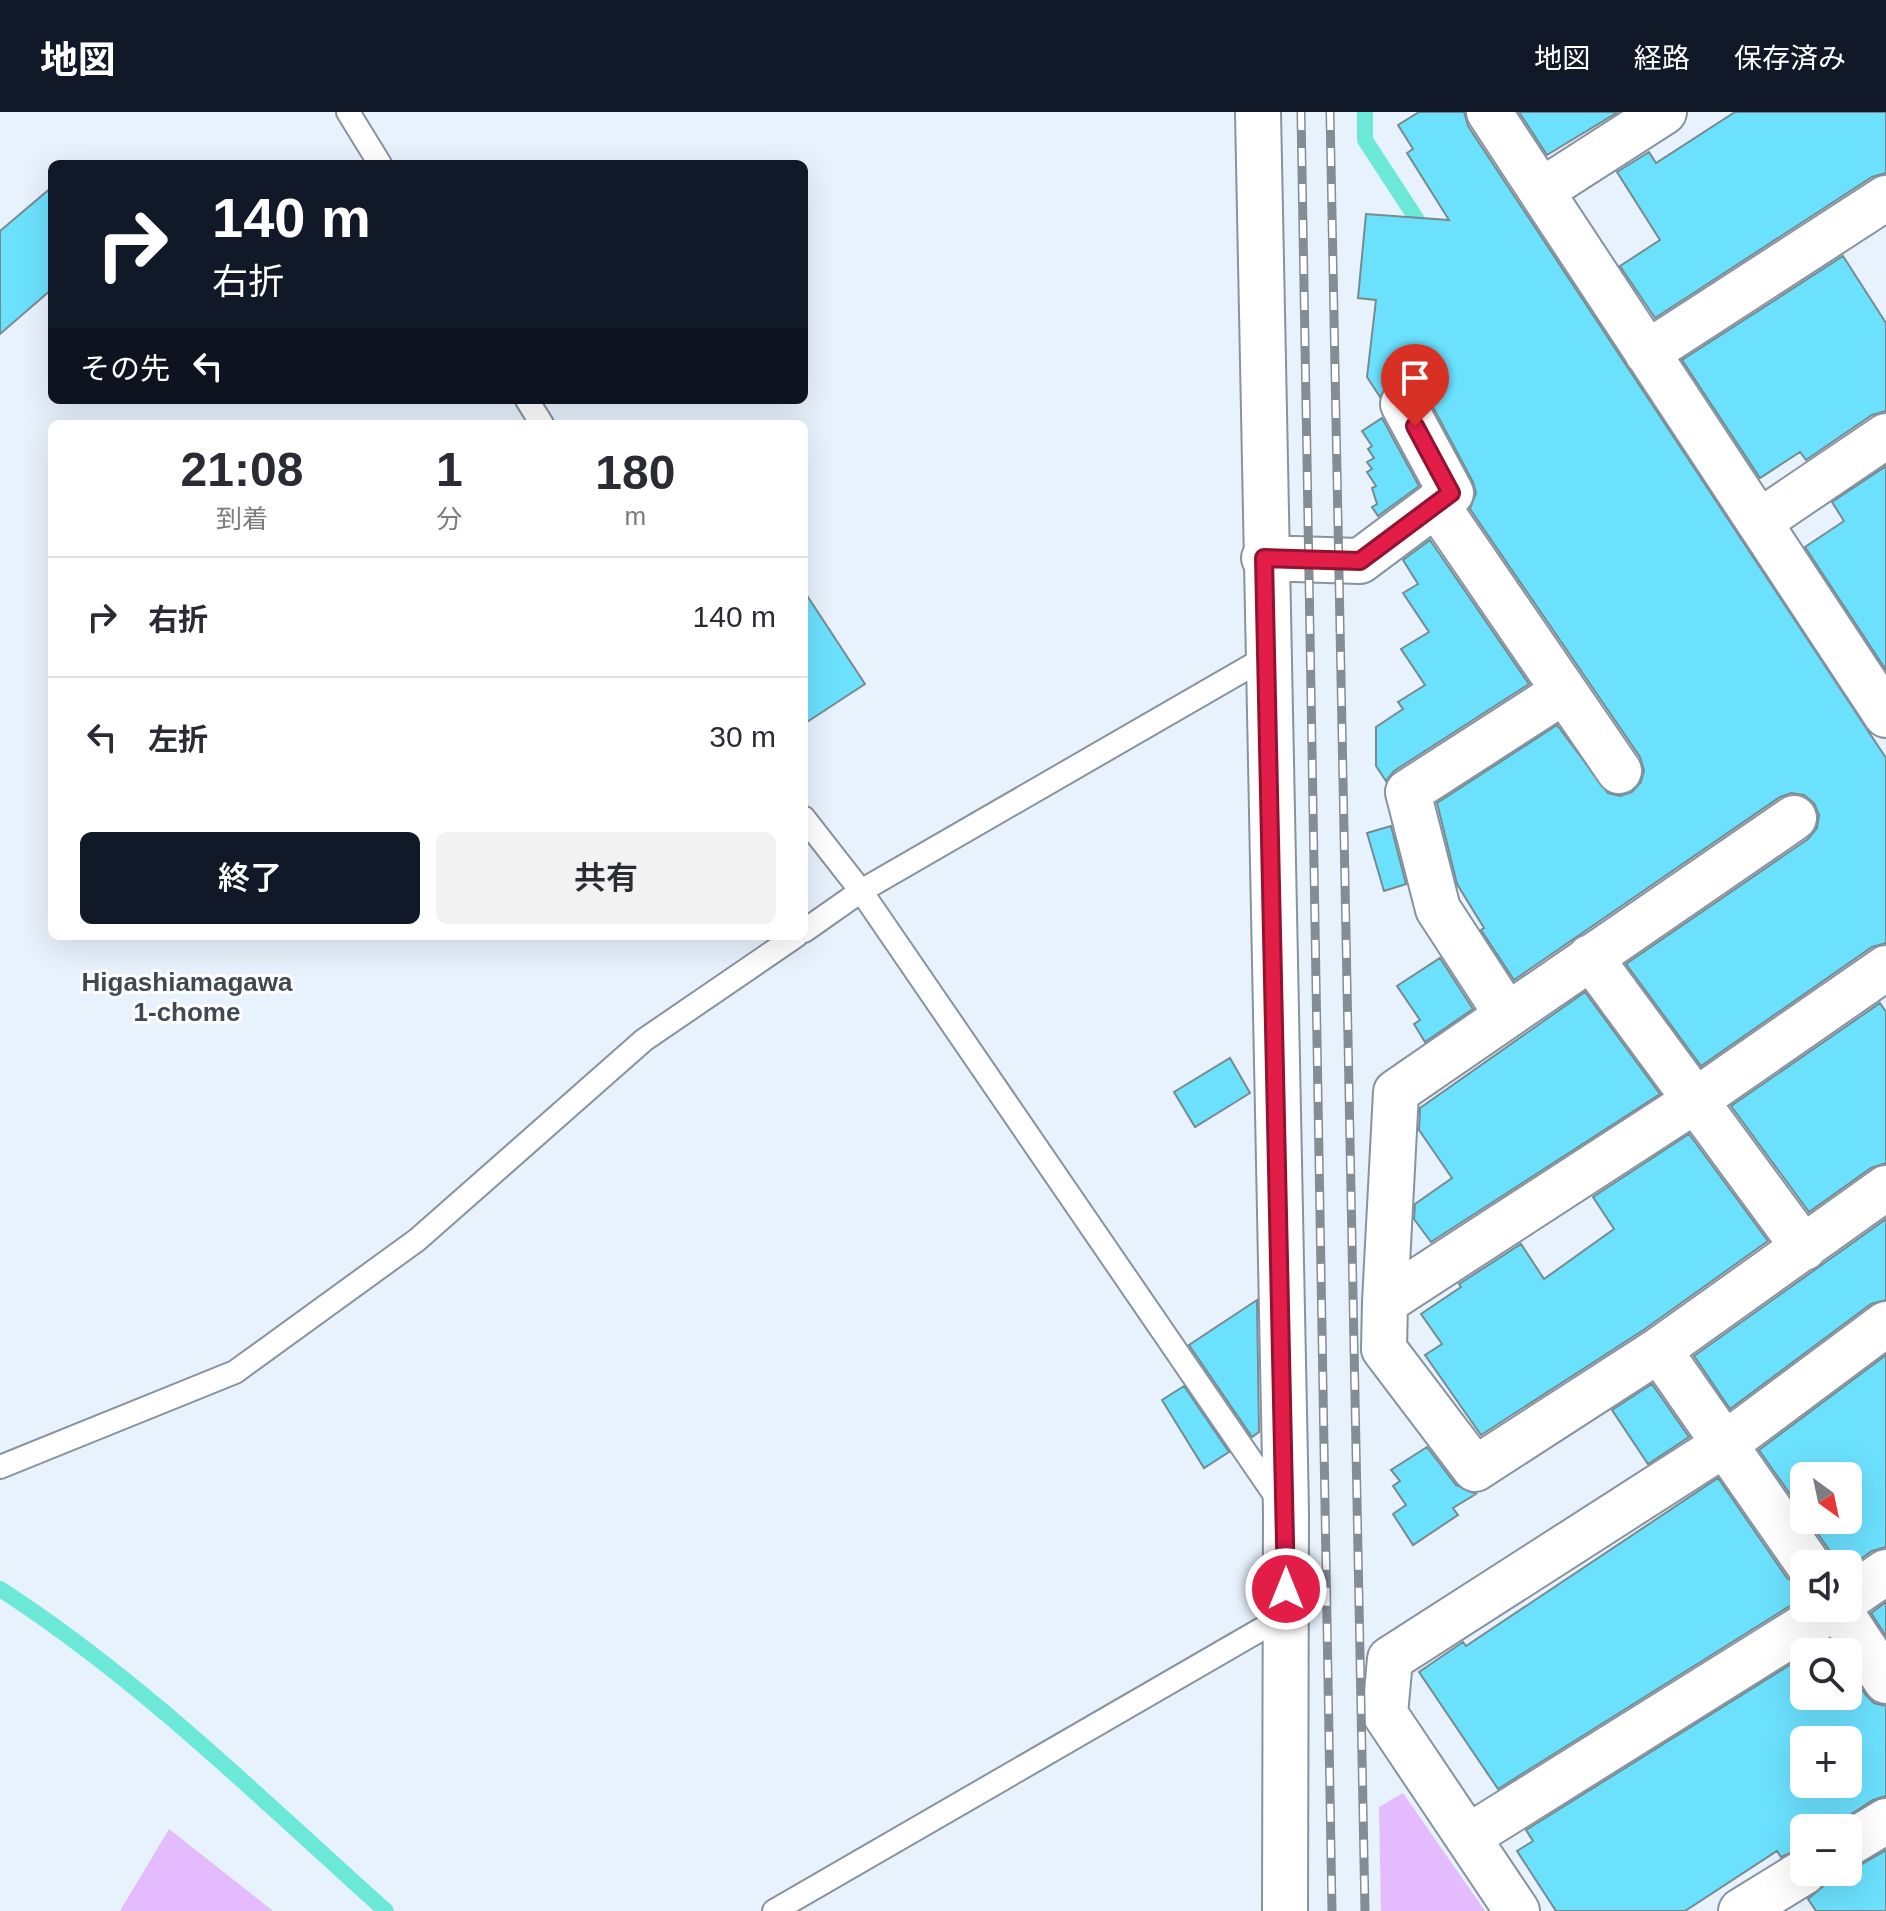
<!DOCTYPE html>
<html lang="ja">
<meta charset="utf-8">
<style>
body{margin:0;font-family:Arial,"Noto Sans JP",sans-serif;background:#f2f2f3;color:#2b2b33;height:100vh;display:flex;flex-direction:column;font-size:30px;white-space:nowrap}
*{box-sizing:border-box;margin:0}
p{font-size:26px;color:#7c7c81}
.icon{flex:none;width:44px;height:44px;fill:none;stroke:currentColor;stroke-width:2;stroke-linecap:round;stroke-linejoin:round}
.map{position:relative;flex:1;overflow:hidden}
.side{position:absolute;left:48px;top:308px;width:760px;height:520px;display:flex;flex-direction:column;background:#fff;border-radius:12px;box-shadow:0 8px 32px #0002}
.side>*{flex:none}
.hud{position:absolute;left:48px;top:48px;width:760px;height:244px;border-radius:12px;box-shadow:0 8px 32px #0002;background:#111827;color:#fff;overflow:hidden}
.needle{width:52px;rotate:147deg}
.buttons{position:absolute;left:1790px;top:1350px;display:grid;gap:16px}
.buttons a{display:grid;place-items:center;width:72px;height:72px;border-radius:12px;background:#fff;box-shadow:0 8px 32px #0002;font-size:40px}
.pin{position:absolute;display:grid;place-items:center;width:68px;height:68px;color:#fff;margin:-82px -34px;border-radius:50% 50% 50% 0;rotate:-45deg;box-shadow:0 0 8px #0007}
.pin .icon{rotate:45deg}
.me{position:absolute;width:88px;margin:-44px;rotate:0deg;stroke-linejoin:round;filter:drop-shadow(0 0 6px #0008)}
.turn{display:flex;align-items:center;gap:28px;height:168px;padding:0 32px;font-size:36px}
.turn .icon{width:104px;height:104px;stroke-width:2.5}
.turn b{display:block;font-size:56px;line-height:68px}
.then{display:flex;align-items:center;height:76px;padding:0 32px;background:#0003;gap:16px;font-size:30px}
.eta{display:flex;justify-content:space-evenly;align-items:center;height:136px;text-align:center}
.eta b{font-size:48px;font-weight:600;line-height:56px}
.cta{display:flex;gap:16px;margin-top:auto;padding:16px 32px}
.cta a{flex:1;height:92px;border-radius:12px;background:#111827;color:#fff;font-size:32px;font-weight:600;line-height:92px;text-align:center}
.cta a+a{background:#f2f2f3;color:#2b2b33}
ul{padding:0;list-style:none}
li{display:flex;align-items:center;gap:24px;height:120px;padding:0 32px;border-top:2px solid #e1e1e2}
li div{flex:1}
li b{display:block;font-size:30px}
li em{font-style:normal}
header{display:flex;align-items:center;gap:48px;box-sizing:border-box;height:112px;padding:0 40px;background:#111827;color:#fff}
header strong{font-size:38px}
nav{display:flex;gap:44px;margin-inline-start:auto;font-size:28px}
.map>svg:first-child{display:block}
</style>
<header>
<strong>地図</strong>
<nav><a>地図</a><a>経路</a><a>保存済み</a></nav>
</header>
<div class="map">
<svg width="1886" height="1799" viewBox="0 0 1886 1799">
<rect width="100%" height="100%" fill="#e8f2fd"/>
<!-- green -->
<path fill="#e4bbff" d="M 1403,1681 L 1485,1799 L 1381,1799 L 1379,1695 Z
M 169,1717 L 273,1799 L 120,1799 Z"/>
<g fill="none" stroke-linecap="round" stroke-linejoin="round">
<!-- stream -->
<path stroke="#6ce8d9" stroke-width="16" d="M 1365,0 L 1365,28 L 1427,123
M 0,1477 C 141,1568 261,1687 386,1799"/>
</g>
<!-- building -->
<path fill="#6be1fe" stroke="#778a8f" stroke-width="2" fill-rule="evenodd" d="M 1419,0 L 1464,0 L 1468,14 L 1886,646 L 1886,831 L 1872,835 L 1701,954 L 1626,852 L 1808,727 L 1817,716 L 1819,703 L 1814,691 L 1804,683 L 1791,681 L 1780,685 L 1514,868 L 1481,818 L 1484,816 L 1457,772 L 1437,691 L 1557,613 L 1608,681 L 1620,684 L 1632,680 L 1641,670 L 1644,658 L 1640,645 L 1470,397 L 1476,381 L 1473,370 L 1425,280 L 1415,270 L 1403,267 L 1390,270 L 1380,285 L 1367,265 L 1376,188 L 1358,186 L 1366,102 L 1449,108 L 1407,41 L 1413,37 L 1398,13 Z
M 1519,0 L 1618,0 L 1547,43 Z
M 1735,0 L 1886,0 L 1886,61 L 1872,65 L 1655,206 L 1620,154 L 1660,128 L 1617,60 L 1649,40 L 1656,51 Z
M 52,75 L 52,177 L 0,222 L 0,119 Z
M 1843,144 L 1886,211 L 1886,299 L 1872,303 L 1806,348 L 1800,340 L 1760,366 L 1682,248 Z
M 1382,306 L 1419,374 L 1378,404 L 1372,395 L 1377,392 L 1372,376 L 1376,374 L 1367,360 L 1372,357 L 1367,350 L 1374,346 L 1368,337 L 1372,334 L 1362,319 Z
M 1886,354 L 1886,558 L 1805,435 L 1844,409 L 1832,390 Z
M 1430,428 L 1529,572 L 1394,659 L 1386,669 L 1376,654 L 1376,615 L 1403,597 L 1398,590 L 1425,573 L 1401,537 L 1429,520 L 1403,481 L 1418,472 L 1403,448 Z
M 804,479 L 865,572 L 804,612 Z
M 1391,714 L 1406,772 L 1384,779 L 1367,721 Z
M 1440,846 L 1473,897 L 1425,930 L 1414,912 L 1420,908 L 1397,874 Z
M 1585,880 L 1660,982 L 1431,1130 L 1414,1107 L 1415,1092 L 1452,1066 L 1419,1018 L 1420,996 Z
M 1880,891 L 1886,900 L 1886,1051 L 1871,1056 L 1809,1100 L 1731,994 Z
M 1230,946 L 1250,981 L 1195,1015 L 1174,980 Z
M 1689,1022 L 1768,1129 L 1645,1217 L 1481,1323 L 1425,1243 L 1442,1232 L 1421,1202 L 1461,1175 L 1459,1172 L 1521,1132 L 1544,1167 L 1614,1117 L 1593,1085 Z
M 1886,1107 L 1886,1188 L 1871,1192 L 1730,1297 L 1694,1244 Z
M 1257,1188 L 1259,1320 L 1252,1325 L 1189,1233 Z
M 1886,1243 L 1886,1435 L 1872,1439 L 1848,1456 L 1848,1452 L 1833,1452 L 1829,1438 L 1808,1408 L 1848,1408 L 1848,1364 L 1804,1364 L 1804,1402 L 1759,1338 Z
M 1652,1272 L 1689,1325 L 1648,1352 L 1612,1298 Z
M 1184,1274 L 1229,1340 L 1204,1356 L 1162,1288 Z
M 1427,1335 L 1456,1373 L 1476,1382 L 1453,1396 L 1458,1403 L 1413,1433 L 1393,1402 L 1406,1393 L 1393,1374 L 1400,1369 L 1391,1358 Z
M 1718,1366 L 1787,1466 L 1804,1476 L 1804,1485 L 1498,1677 L 1419,1560 L 1463,1530 L 1466,1534 Z
M 1886,1490 L 1886,1524 L 1871,1501 Z
M 1829,1528 L 1837,1540 L 1811,1540 Z
M 1804,1544 L 1804,1584 L 1848,1584 L 1848,1557 L 1866,1583 L 1874,1591 L 1886,1594 L 1886,1684 L 1873,1688 L 1830,1716 L 1804,1716 L 1804,1735 L 1781,1745 L 1777,1739 L 1685,1799 L 1556,1799 L 1517,1739 L 1533,1729 L 1526,1718 ZM 1804,1628 L 1848,1628 L 1848,1672 L 1804,1672 Z
M 1886,1738 L 1886,1799 L 1816,1799 L 1808,1787 L 1826,1772 L 1829,1760 L 1848,1760 Z"/>
<g fill="none" stroke-linecap="round" stroke-linejoin="round">
<defs>
<path id="lane" d="M 348,0 L 380,52
M 527,288 L 542,312
M 804,706 L 861,779 L 1279,1389
M 804,819 L 861,779 L 1268,544
M 0,1355 L 235,1260 L 417,1128 L 644,928 L 796,824
M 774,1799 L 1286,1503"/>
<path id="street" d="M 1258,0 L 1286,1400 L 1285,1799
M 1489,0 L 1886,603
M 1541,79 L 1664,0
M 1647,241 L 1886,86
M 1436,392 L 1619,659
M 1759,410 L 1886,324
M 1264,446 L 1360,449 L 1451,381 L 1403,292
M 1590,845 L 1804,1136
M 1507,903 L 1438,797 L 1408,680 L 1563,580
M 1385,1190 L 1396,980 L 1794,706
M 1659,1238 L 1886,1076
M 1808,1452 L 1659,1238 L 1475,1357 L 1384,1237 L 1385,1190 L 1696,988 L 1886,856
M 1848,1486 L 1886,1460
M 1838,1496 L 1886,1569
M 1468,1725 L 1834,1496
M 1848,1732 L 1886,1709
M 1517,1799 L 1385,1602 L 1390,1547 L 1725,1332 L 1886,1212
M 1741,1799 L 1804,1760"/>
</defs>
<!-- lane casing -->
<use href="#lane" stroke="#87939f" stroke-width="26"/>
<!-- street casing -->
<use href="#street" stroke="#87939f" stroke-width="48"/>
<!-- lane -->
<use href="#lane" stroke="#fff" stroke-width="22"/>
<!-- street -->
<use href="#street" stroke="#fff" stroke-width="44"/>
<defs>
<path id="rail" d="M 1301,0 L 1332,1799
M 1330,0 L 1365,1799"/>
</defs>
<!-- rail casing -->
<use href="#rail" stroke="#848c94" stroke-width="9"/>
<!-- rail -->
<use href="#rail" stroke="#fff" stroke-width="6" stroke-dasharray="18" stroke-linecap="butt"/>
</g>
<g fill="none" stroke-linecap="round" stroke-linejoin="round">
<defs>
<path id="route" d="M 1286,1477 L 1264,446 L 1360,449 L 1451,381 L 1415,314"/>
</defs>
<!-- route casing -->
<use href="#route" stroke="#92132f" stroke-width="20"/>
<!-- route -->
<use href="#route" stroke="#e11d48" stroke-width="14"/>
</g>
<g text-anchor="middle" dominant-baseline="central" stroke-width="6" stroke-linejoin="round" paint-order="stroke">
<!-- neighbourhood labels -->
<g font-size="26" font-weight="bold" fill="#3f4954" stroke="#fff">
<text x="187" y="870">Higashiamagawa<tspan x="187" dy="30">1-chome</tspan></text>
</g>
</g>
</svg>
<div class="buttons">
<a><svg class="needle" viewBox="-14 -14 28 28"><path d="M0-13l5 13h-10z" fill="#e53935"/><path d="M0 13l5-13h-10z" fill="#7c7c81"/></svg></a>
<a><svg class="icon" aria-label="sound" viewBox="0 0 24 24"><path d="M4 9h4l5-4v14l-5-4H4zM17 9q2 3 0 6"/></svg></a>
<a><svg class="icon" aria-label="search" viewBox="0 0 24 24"><circle cx="10" cy="10" r="6"/><path d="M15 15l6 6"/></svg></a>
<a>+</a>
<a>−</a>
</div>
<div class="pin" style="left:1415px;top:314px;background:#d93025"><svg class="icon" aria-label="arrive" viewBox="0 0 24 24"><path d="M6 21V4h12l-3 4 3 4H6"/></svg></div>
<svg class="me" style="left:1286px;top:1477px" viewBox="-20 -20 40 40"><circle r="17" fill="#e11d48" stroke="#fff" stroke-width="3"/><path d="M0-11L8 9 0 5-8 9z" fill="#fff"/></svg>
<div class="hud">
<div class="turn"><svg class="icon" aria-label="right" viewBox="0 0 24 24"><path d="M7 20v-9h11M14 6l5 5-5 5"/></svg><div><b>140 m</b>右折</div></div>
<div class="then">その先<svg class="icon" aria-label="left" viewBox="0 0 24 24"><path d="M17 20v-9H6M10 6l-5 5 5 5"/></svg></div>
</div>
<section class="side">
<div class="eta">
<div><b>21:08</b><p>到着</p></div>
<div><b>1</b><p>分</p></div>
<div><b>180</b><p>m</p></div>
</div>
<ul>
<li><svg class="icon" aria-label="right" viewBox="0 0 24 24"><path d="M7 20v-9h11M14 6l5 5-5 5"/></svg><div><b>右折</b></div><em>140 m</em></li>
<li><svg class="icon" aria-label="left" viewBox="0 0 24 24"><path d="M17 20v-9H6M10 6l-5 5 5 5"/></svg><div><b>左折</b></div><em>30 m</em></li>
</ul>
<div class="cta"><a>終了</a><a>共有</a></div>
</section>
</div>
